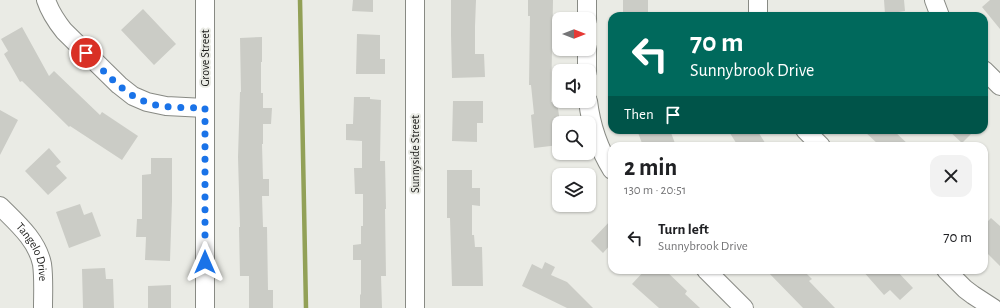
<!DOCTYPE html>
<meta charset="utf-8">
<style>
body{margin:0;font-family:"Alegreya Sans",sans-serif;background:#f2f2f2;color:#202124;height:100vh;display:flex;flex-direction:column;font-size:15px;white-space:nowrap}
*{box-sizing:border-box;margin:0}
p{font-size:13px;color:#757577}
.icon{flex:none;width:22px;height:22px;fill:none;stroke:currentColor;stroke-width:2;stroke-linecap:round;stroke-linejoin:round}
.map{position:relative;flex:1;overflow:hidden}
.details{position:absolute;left:608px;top:142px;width:380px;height:132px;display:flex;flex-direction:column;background:#fff;border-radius:12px;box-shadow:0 1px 3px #0004}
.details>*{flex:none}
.hud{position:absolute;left:608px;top:12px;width:380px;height:122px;border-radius:12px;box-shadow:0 1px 3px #0004;background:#00695c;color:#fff;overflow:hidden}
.needle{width:26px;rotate:90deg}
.fabs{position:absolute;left:552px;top:12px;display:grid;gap:8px}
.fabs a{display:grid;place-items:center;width:44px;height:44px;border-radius:8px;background:#fff;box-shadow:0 1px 3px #0004;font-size:20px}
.pin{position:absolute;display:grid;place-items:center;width:34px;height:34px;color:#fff;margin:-17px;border:2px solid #fff;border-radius:50%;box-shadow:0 1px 4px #0007}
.me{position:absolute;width:44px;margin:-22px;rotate:0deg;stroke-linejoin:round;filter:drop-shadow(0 0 3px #0008)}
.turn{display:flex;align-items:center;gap:14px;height:84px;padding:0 16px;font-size:18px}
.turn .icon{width:52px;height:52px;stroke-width:2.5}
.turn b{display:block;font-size:28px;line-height:34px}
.then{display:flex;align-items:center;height:38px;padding:0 16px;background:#0003;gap:8px;font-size:15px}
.round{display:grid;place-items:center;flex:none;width:42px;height:42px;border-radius:12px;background:#f2f2f2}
.overview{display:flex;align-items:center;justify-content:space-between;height:68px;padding:0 16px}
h1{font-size:24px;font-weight:700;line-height:30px}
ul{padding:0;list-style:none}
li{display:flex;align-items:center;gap:12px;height:56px;padding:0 16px}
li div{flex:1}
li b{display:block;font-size:15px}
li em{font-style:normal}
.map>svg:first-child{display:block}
</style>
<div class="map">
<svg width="1000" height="308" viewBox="0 0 1000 308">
<rect width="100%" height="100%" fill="#eaebe5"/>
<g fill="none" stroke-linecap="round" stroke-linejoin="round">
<!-- stream -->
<path stroke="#92a056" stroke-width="4.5" d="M 300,0 L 306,308"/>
</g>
<!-- building -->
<path fill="#cbccc6" d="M 353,0 L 373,0 L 373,12 L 352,11 Z
M 451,0 L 476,0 L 475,26 L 475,54 L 484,54 L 485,77 L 452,78 L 451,35 Z
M 528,0 L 553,0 L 551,102 L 557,101 L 560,123 L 559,123 L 559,145 L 534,148 L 531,115 L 534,114 L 531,85 L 529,85 L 530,16 L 528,16 Z
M 623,0 L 648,0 L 648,16 L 623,16 Z
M 884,0 L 904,0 L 905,11 L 885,14 Z
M 990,0 L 1000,0 L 1000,29 L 982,7 Z
M 143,9 L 176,44 L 154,65 L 121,30 Z
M 22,27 L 49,76 L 54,71 L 100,115 L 102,112 L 138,136 L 122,160 L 70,126 L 69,127 L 22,81 L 20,82 L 4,54 L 8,51 L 1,39 Z
M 357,34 L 380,35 L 380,59 L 385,59 L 385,74 L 356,74 Z
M 262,37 L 262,62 L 261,62 L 261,93 L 263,93 L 263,108 L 272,108 L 271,124 L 263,124 L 263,144 L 262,144 L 263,179 L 269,179 L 269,196 L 262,196 L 263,227 L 267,227 L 268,290 L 273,290 L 273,308 L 249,308 L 249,276 L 240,276 L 239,227 L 240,227 L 238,157 L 240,92 L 241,92 L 240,38 Z
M 354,97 L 370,97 L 370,99 L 381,100 L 380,161 L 385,161 L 386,209 L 385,209 L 386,276 L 381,276 L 382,308 L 360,308 L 360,295 L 361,294 L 361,260 L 353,260 L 353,245 L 361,244 L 361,226 L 363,226 L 363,194 L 355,194 L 354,168 L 362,168 L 362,141 L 346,140 L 346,124 L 353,124 Z
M 453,101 L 483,101 L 483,123 L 477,123 L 477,142 L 452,141 Z
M 0,110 L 18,120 L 0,155 Z
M 637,130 L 670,130 L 676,146 L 643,146 Z
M 728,130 L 757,130 L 767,146 L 738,146 Z
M 863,130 L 893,130 L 910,146 L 880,146 Z
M 948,130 L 975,130 L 962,143 Z
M 49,148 L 61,162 L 56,166 L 67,178 L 48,195 L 25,171 Z
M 151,158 L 172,158 L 172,201 L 170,261 L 145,260 L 146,237 L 136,237 L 137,219 L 142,219 L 142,175 L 151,174 Z
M 447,170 L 472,170 L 472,188 L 480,188 L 480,206 L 472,205 L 472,235 L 474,235 L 475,247 L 482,247 L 483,286 L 452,286 L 450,218 L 447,218 Z
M 80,204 L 84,215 L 92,212 L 101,236 L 69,248 L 56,212 Z
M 991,218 L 1000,226 L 1000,266 L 984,250 L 984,225 Z
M 612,219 L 612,243 L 603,253 L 591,241 Z
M 545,262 L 555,267 L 551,275 L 567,282 L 593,308 L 567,308 L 522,286 L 532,264 L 542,269 Z
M 105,268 L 106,279 L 113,279 L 114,308 L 83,308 L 82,269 Z
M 645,270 L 665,270 L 687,291 L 685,294 L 700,308 L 659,308 L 632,284 Z
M 766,270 L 803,270 L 812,279 L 809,281 L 835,308 L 803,308 Z
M 862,270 L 896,270 L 913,288 L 900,300 L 890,290 L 884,295 Z
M 171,285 L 171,308 L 148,308 L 148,286 Z"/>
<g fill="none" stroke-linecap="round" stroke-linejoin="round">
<defs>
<g id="minor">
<path d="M 46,0 C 50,12 56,21 64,31 L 119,85 L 133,96 L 147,102 L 166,106 L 205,108"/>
<path d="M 587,0 L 587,19"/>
<path d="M 758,0 L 758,16"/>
<path d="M 934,0 L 940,16"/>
<path d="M 587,49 L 587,71"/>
<path d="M 984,70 L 1000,86"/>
<path d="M 588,101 C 591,126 599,149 612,170"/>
<path d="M 805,130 L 821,146"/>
<path id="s1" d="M 0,206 C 17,223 37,240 42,264 C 44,278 43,294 43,308"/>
<path d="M 706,270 L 744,308"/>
<path d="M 946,270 L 965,289 L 973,295 L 993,308"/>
<path d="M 205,308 L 205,0"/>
<path d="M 415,308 L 415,0"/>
</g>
</defs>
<!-- minor casing -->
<use href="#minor" stroke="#888a84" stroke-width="20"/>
<!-- minor -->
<use href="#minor" stroke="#fff" stroke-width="18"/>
</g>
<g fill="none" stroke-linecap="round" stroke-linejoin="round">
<!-- route -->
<path stroke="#1a73e8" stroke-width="7" stroke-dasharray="0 12.6" d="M 86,53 C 103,70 123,94 146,102 C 164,109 186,107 205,108 L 205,262"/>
</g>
<g text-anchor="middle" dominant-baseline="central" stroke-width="4" stroke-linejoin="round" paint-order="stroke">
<!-- street labels -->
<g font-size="12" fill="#1b1b19" stroke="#eaebe5">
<text transform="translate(205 58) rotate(-90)">Grove Street</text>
<text transform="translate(415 154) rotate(-90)">Sunnyside Street</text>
<text stroke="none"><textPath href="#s1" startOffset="58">Tangelo Drive</textPath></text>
</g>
</g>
</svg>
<div class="fabs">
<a><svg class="needle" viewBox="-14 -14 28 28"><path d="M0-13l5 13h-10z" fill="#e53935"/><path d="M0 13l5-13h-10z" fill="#757577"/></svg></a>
<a><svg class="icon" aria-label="sound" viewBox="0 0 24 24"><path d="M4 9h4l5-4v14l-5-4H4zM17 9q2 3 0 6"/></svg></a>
<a><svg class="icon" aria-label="search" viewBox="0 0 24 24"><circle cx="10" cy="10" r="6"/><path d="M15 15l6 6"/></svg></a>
<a><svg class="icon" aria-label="layers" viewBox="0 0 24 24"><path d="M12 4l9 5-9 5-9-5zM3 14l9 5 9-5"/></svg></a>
</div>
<div class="pin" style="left:86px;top:53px;background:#d93025"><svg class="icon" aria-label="arrive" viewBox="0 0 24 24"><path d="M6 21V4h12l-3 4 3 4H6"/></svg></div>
<svg class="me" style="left:205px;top:262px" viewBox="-20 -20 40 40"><path d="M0-17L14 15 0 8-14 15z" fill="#1a73e8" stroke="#fff" stroke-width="4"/></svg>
<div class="hud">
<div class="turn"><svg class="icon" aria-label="left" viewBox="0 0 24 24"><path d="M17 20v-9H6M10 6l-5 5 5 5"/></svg><div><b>70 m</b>Sunnybrook Drive</div></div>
<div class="then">Then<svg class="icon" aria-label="arrive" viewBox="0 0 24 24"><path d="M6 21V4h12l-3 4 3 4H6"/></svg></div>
</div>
<section class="details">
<div class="overview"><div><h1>2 min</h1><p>130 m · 20:51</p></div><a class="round"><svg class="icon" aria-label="close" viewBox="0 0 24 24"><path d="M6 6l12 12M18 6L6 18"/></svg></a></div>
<ul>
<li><svg class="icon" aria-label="left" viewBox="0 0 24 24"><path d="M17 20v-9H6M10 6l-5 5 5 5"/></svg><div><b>Turn left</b><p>Sunnybrook Drive</p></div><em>70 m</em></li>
</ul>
</section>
</div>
